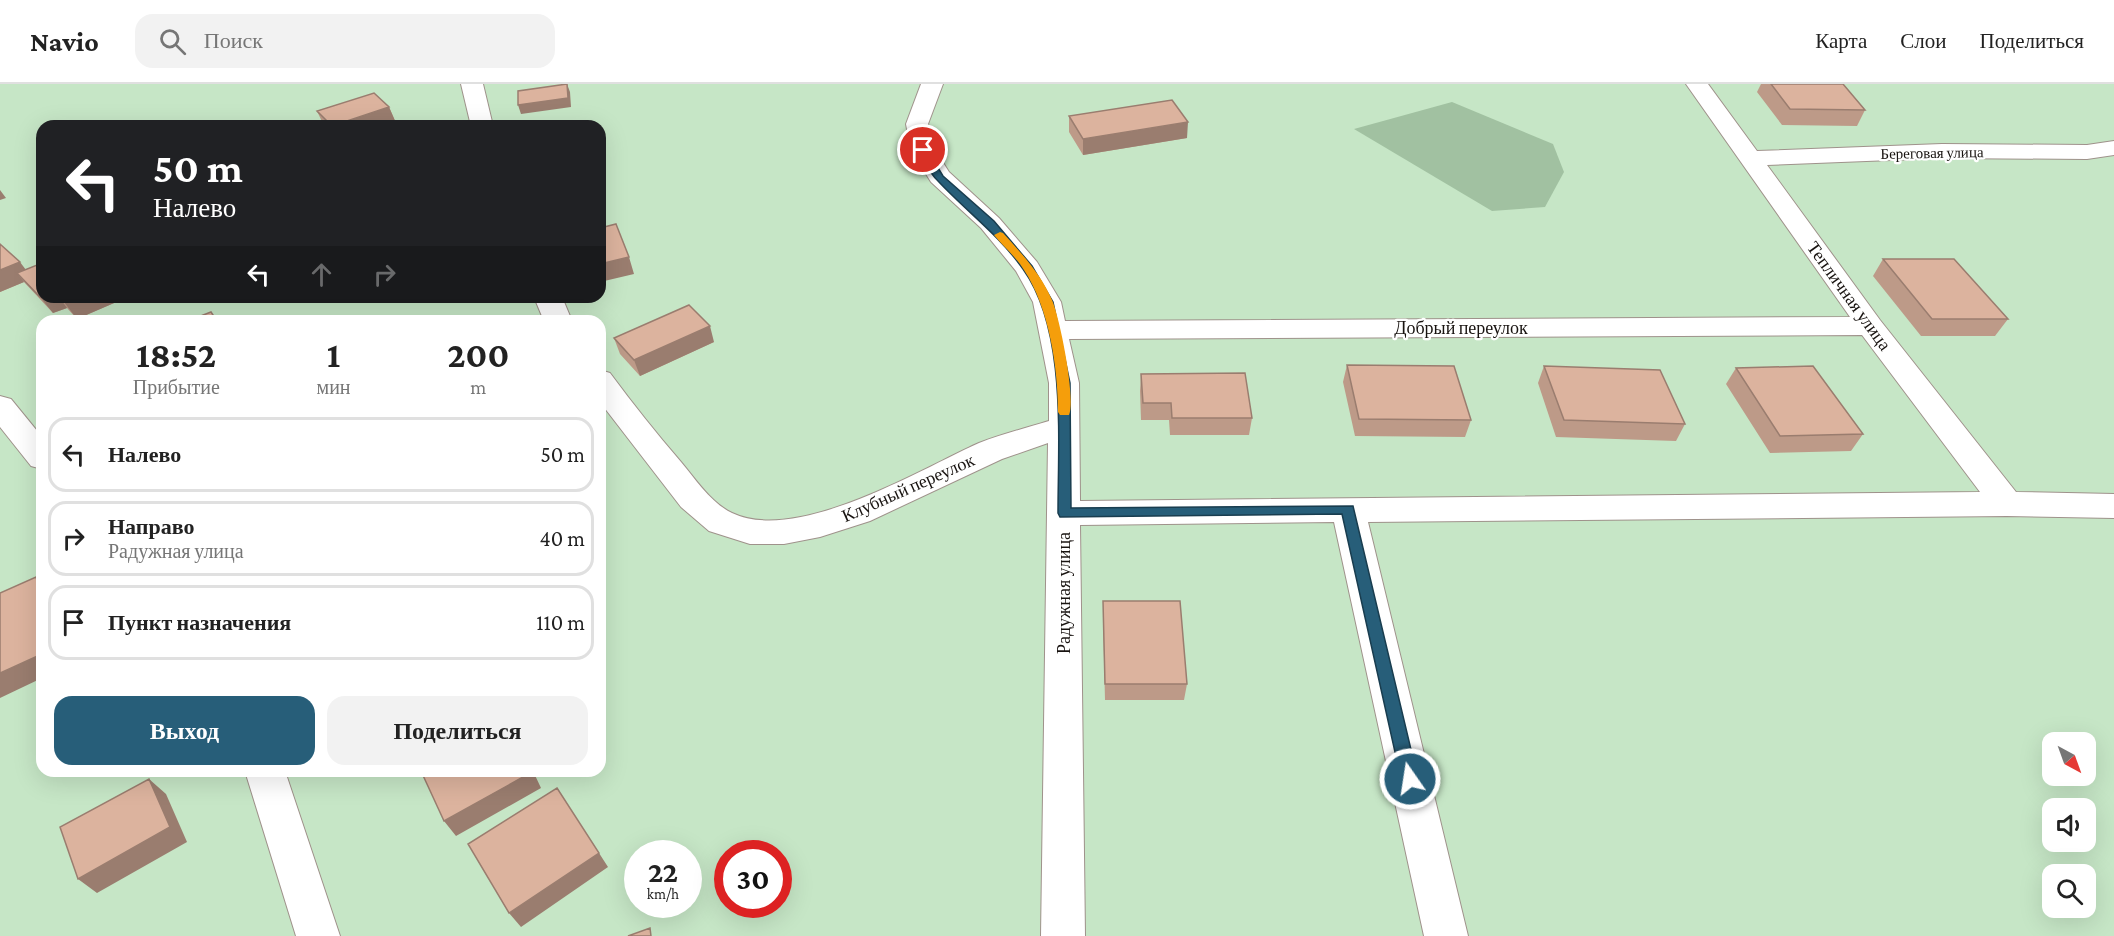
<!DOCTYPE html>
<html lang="ru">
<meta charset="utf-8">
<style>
body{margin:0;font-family:"Crimson Pro",serif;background:#f2f2f2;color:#222;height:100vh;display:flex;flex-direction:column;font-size:22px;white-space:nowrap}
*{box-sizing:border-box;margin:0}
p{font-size:20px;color:#767676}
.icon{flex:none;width:33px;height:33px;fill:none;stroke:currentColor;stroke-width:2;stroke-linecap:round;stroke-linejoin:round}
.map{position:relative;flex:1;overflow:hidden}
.details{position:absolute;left:36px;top:231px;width:570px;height:462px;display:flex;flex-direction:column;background:#fff;border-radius:18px;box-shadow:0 6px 24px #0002}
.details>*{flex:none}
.hud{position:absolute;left:36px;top:36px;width:570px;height:183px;border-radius:18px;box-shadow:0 6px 24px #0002;background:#202124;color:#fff;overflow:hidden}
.needle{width:39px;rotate:139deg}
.fabs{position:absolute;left:2042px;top:648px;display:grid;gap:12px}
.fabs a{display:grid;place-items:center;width:54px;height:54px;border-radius:12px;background:#fff;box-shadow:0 6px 24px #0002;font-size:30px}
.speed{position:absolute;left:624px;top:756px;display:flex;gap:12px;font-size:30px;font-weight:700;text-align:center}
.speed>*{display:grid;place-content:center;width:78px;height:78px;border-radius:50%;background:#fff;box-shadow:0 6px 24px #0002;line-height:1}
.speed small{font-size:15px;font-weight:400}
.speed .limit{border:9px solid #d22;background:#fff;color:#111}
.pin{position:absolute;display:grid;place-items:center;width:51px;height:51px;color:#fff;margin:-26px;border:3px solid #fff;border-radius:50%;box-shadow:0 2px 6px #0007}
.me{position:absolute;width:66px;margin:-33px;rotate:347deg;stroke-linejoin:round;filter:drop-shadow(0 0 4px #0008)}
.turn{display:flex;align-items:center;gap:21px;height:126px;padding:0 18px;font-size:27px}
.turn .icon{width:78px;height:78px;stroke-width:2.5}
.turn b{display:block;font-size:42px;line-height:51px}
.lanes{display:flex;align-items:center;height:57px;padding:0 18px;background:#0003;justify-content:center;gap:30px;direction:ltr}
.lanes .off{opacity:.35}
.eta{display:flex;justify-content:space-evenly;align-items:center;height:102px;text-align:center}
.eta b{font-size:36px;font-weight:700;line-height:42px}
.action{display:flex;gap:12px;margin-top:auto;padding:12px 18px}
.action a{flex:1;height:69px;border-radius:18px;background:#275e79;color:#fff;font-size:24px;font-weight:700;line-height:69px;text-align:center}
.action a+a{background:#f2f2f2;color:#222}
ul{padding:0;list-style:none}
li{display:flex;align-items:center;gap:18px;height:75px;margin:0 12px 9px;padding:0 6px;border:3px solid #e0e0e0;border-radius:18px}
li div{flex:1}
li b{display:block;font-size:22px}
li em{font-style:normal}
header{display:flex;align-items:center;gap:36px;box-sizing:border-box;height:84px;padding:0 30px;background:#fff;border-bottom:2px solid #e0e0e0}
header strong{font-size:28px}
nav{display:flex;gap:33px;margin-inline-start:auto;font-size:21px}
.search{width:420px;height:54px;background:#f2f2f2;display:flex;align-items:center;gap:15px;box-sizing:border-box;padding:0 21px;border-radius:18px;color:#767676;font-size:22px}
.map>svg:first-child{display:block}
</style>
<header>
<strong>Navio</strong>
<div class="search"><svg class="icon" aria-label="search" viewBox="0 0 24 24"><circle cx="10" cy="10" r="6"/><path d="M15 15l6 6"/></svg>Поиск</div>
<nav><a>Карта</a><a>Слои</a><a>Поделиться</a></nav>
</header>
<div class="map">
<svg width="2114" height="852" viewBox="0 0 2114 852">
<rect width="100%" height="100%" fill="#fef2ec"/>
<!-- green -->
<path fill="#c6e6c6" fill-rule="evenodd" d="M 0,0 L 2114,0 L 2114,852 L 0,852 ZM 42,42 L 600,42 L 600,213 L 42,213 ZM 42,237 L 600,237 L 600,687 L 42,687 ZM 2052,658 L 2085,658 L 2085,692 L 2052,692 ZM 2052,724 L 2085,724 L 2085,758 L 2052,758 ZM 638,770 L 688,770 L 688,820 L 638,820 ZM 728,770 L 778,770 L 778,820 L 728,820 ZM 2052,790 L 2085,790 L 2085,824 L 2052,824 Z"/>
<!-- forest -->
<path fill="#a1c1a1" d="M 1452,18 L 1553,60 L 1564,88 L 1545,123 L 1492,127 L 1354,45 Z"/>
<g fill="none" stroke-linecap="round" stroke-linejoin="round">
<defs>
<path id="street" d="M 461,0 L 483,0 L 493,42 L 471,42 Z
M 921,0 L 943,0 L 928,40 L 935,66 L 949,88 L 999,134 L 1037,178 L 1061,218 L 1065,237 L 1850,233 L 1686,0 L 1708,0 L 1757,67 L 1942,60 L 2087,61 L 2114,57 L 2114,71 L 2087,75 L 1942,74 L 1767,81 L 1880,236 L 2016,408 L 2114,410 L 2114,434 L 2007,432 L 1368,438 L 1468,852 L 1424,852 L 1334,438 L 1080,441 L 1085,852 L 1041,852 L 1048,359 L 1002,375 L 870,437 L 820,453 L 784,460 L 750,460 L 709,447 L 681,423 L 600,318 L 600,286 L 610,289 C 633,320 656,349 681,378 C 696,396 711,419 732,429 C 797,460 919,386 979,359 C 1002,350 1026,344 1049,337 L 1049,299 L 1033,218 L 1016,187 L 981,144 L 931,98 L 911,66 L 906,40 ZM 1862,251 L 1980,408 L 1080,417 L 1079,299 L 1069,255 Z
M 534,213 L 562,213 L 572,237 L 544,237 Z
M 0,312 L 11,315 L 42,353 L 42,385 L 31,382 L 0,343 Z
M 245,687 L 285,687 L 340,852 L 296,852 Z"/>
</defs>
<!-- street casing -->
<use href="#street" stroke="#9f928b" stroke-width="2"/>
<!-- street -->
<use href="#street" fill="#fff" fill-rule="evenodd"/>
</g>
<!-- wall -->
<path fill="#bd9a88" d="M 1761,0 L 1843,0 L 1865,26 L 1857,42 L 1782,41 L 1757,8 Z
M 389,23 L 396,39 L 387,42 L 324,42 L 317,27 Z
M 1069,32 L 1187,54 L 1083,71 L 1069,48 Z
M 0,160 L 42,213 L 128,213 L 77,235 L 67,224 L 53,229 L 24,198 L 0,208 Z
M 1883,175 L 2008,235 L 1995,252 L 1921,252 L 1873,192 Z
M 614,254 L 714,258 L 640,292 L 620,270 Z
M 1347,281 L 1471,336 L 1465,353 L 1355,352 L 1343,298 Z
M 1544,282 L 1685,340 L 1676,357 L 1556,353 L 1538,299 Z
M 1736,284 L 1863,350 L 1851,367 L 1770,369 L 1726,300 Z
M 1141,290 L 1252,334 L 1249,351 L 1170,351 L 1169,336 L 1141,336 L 1140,307 Z
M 1103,517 L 1187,600 L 1184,616 L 1105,616 L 1103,534 Z"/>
<!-- shaded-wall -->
<path fill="#9a7d6f" d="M 567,0 L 570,8 L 571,23 L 521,30 L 518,21 Z
M 389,23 L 396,39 L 387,42 L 332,42 Z
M 1188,38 L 1187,54 L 1083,71 L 1083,55 Z
M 0,106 L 6,114 L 0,116 Z
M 629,173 L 634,190 L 600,198 L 600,180 Z
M 20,178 L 32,194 L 17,189 L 24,198 L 0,208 L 0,186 Z
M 42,212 L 42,213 L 59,213 L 67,224 L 53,229 L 40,213 Z
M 76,213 L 128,213 L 77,235 L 64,218 Z
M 710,242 L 714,258 L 640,292 L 634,276 Z
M 36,493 L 42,499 L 42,511 Z
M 42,570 L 42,594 L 0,614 L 0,589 Z
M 531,687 L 533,687 L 541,704 L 456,752 L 444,737 Z
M 149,695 L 166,710 L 187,758 L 97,809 L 78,795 Z
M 599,769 L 608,783 L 521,843 L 509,829 Z"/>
<!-- building -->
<path fill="#dcb39e" stroke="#9a7d6f" stroke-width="1.5" d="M 567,0 L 568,14 L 518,21 L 518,7 Z
M 1771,0 L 1843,0 L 1865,26 L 1790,25 Z
M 374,9 L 389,23 L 332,42 L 317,27 Z
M 1172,16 L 1188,38 L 1083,55 L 1069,32 Z
M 616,140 L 629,173 L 600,180 L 600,144 Z
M 0,160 L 20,178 L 0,186 Z
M 1883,175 L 1954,175 L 2008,235 L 1932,235 Z
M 42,179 L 42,212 L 40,213 L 17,189 Z
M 60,213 L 76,213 L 64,218 Z
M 689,221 L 710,242 L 634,276 L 614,254 Z
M 211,228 L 217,237 L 188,237 Z
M 1347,281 L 1454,282 L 1471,336 L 1359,335 Z
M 1544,282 L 1660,286 L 1685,340 L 1564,336 Z
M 1813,282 L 1863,350 L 1780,352 L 1736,284 Z
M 1245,289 L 1252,334 L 1172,334 L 1171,319 L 1143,319 L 1141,290 Z
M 36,493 L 42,511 L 42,570 L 0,589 L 0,509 Z
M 1103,517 L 1180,517 L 1187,600 L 1105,600 Z
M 421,687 L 531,687 L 532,688 L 444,737 Z
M 149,695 L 170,743 L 78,795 L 60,743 Z
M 557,704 L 599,769 L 509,829 L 468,760 Z
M 650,844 L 651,852 L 628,852 Z"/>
<!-- route -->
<path fill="#275e79" stroke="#193d4f" stroke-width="1.5" d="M 919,64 L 926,64 L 943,92 L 994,137 L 1032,182 L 1053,218 L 1070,299 L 1071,424 L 1353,422 L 1418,695 L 1416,700 L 1410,702 L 1404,700 L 1401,695 L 1342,430 L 1060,433 L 1058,429 C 1058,357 1067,246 1023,185 C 999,151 966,127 938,97 C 929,89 924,76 918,66 Z"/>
<!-- slow -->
<path fill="#f59e0b" d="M 1000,148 L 1003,149 C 1022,170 1041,190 1052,216 C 1060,234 1076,315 1069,331 L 1060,331 L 1058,328 C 1058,283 1049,224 1024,186 C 1016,173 1004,163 994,151 Z"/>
<g text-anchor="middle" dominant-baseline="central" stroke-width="4.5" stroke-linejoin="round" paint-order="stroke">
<!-- far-street labels -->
<g font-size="15" fill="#181310" stroke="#fff">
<text transform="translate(1932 69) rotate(-1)">Береговая улица</text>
</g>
<!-- street labels -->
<g font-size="18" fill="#181310" stroke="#fff">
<text transform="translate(1849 212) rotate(54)">Тепличная улица</text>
<text x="1461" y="244">Добрый переулок</text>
<text transform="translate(908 404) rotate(-24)">Клубный переулок</text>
<text transform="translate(1064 509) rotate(-90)">Радужная улица</text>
</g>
</g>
</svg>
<div class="fabs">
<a><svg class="needle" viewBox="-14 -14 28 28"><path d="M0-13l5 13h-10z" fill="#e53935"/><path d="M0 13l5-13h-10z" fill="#767676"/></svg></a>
<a><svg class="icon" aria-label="sound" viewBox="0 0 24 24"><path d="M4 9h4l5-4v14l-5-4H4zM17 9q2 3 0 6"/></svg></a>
<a><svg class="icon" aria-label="search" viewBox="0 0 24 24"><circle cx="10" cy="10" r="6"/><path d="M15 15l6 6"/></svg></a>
</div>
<div class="speed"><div>22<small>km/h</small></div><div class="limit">30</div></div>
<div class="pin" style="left:923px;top:66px;background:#d93025"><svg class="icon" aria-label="arrive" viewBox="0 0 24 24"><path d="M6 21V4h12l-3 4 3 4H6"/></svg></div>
<svg class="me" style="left:1410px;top:695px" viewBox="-20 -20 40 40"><circle r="17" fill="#275e79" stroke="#fff" stroke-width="3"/><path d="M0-11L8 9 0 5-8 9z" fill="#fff"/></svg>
<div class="hud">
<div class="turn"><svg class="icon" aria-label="left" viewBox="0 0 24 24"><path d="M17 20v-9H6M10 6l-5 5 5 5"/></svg><div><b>50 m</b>Налево</div></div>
<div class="lanes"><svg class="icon" aria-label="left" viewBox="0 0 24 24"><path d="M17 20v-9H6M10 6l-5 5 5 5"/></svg><svg class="icon off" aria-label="ahead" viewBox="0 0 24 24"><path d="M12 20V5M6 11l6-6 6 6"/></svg><svg class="icon off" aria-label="right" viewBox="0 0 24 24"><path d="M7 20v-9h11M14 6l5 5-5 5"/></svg></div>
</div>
<section class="details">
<div class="eta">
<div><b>18:52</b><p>Прибытие</p></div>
<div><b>1</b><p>мин</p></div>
<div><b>200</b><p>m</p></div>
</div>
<ul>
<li><svg class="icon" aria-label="left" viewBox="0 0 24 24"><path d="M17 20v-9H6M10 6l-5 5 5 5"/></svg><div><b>Налево</b></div><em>50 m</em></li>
<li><svg class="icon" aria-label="right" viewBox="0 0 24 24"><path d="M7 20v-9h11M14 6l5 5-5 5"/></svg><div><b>Направо</b><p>Радужная улица</p></div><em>40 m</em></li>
<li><svg class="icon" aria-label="arrive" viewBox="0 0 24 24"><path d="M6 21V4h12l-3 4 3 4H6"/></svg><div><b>Пункт назначения</b></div><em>110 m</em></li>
</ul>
<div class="action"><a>Выход</a><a>Поделиться</a></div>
</section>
</div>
